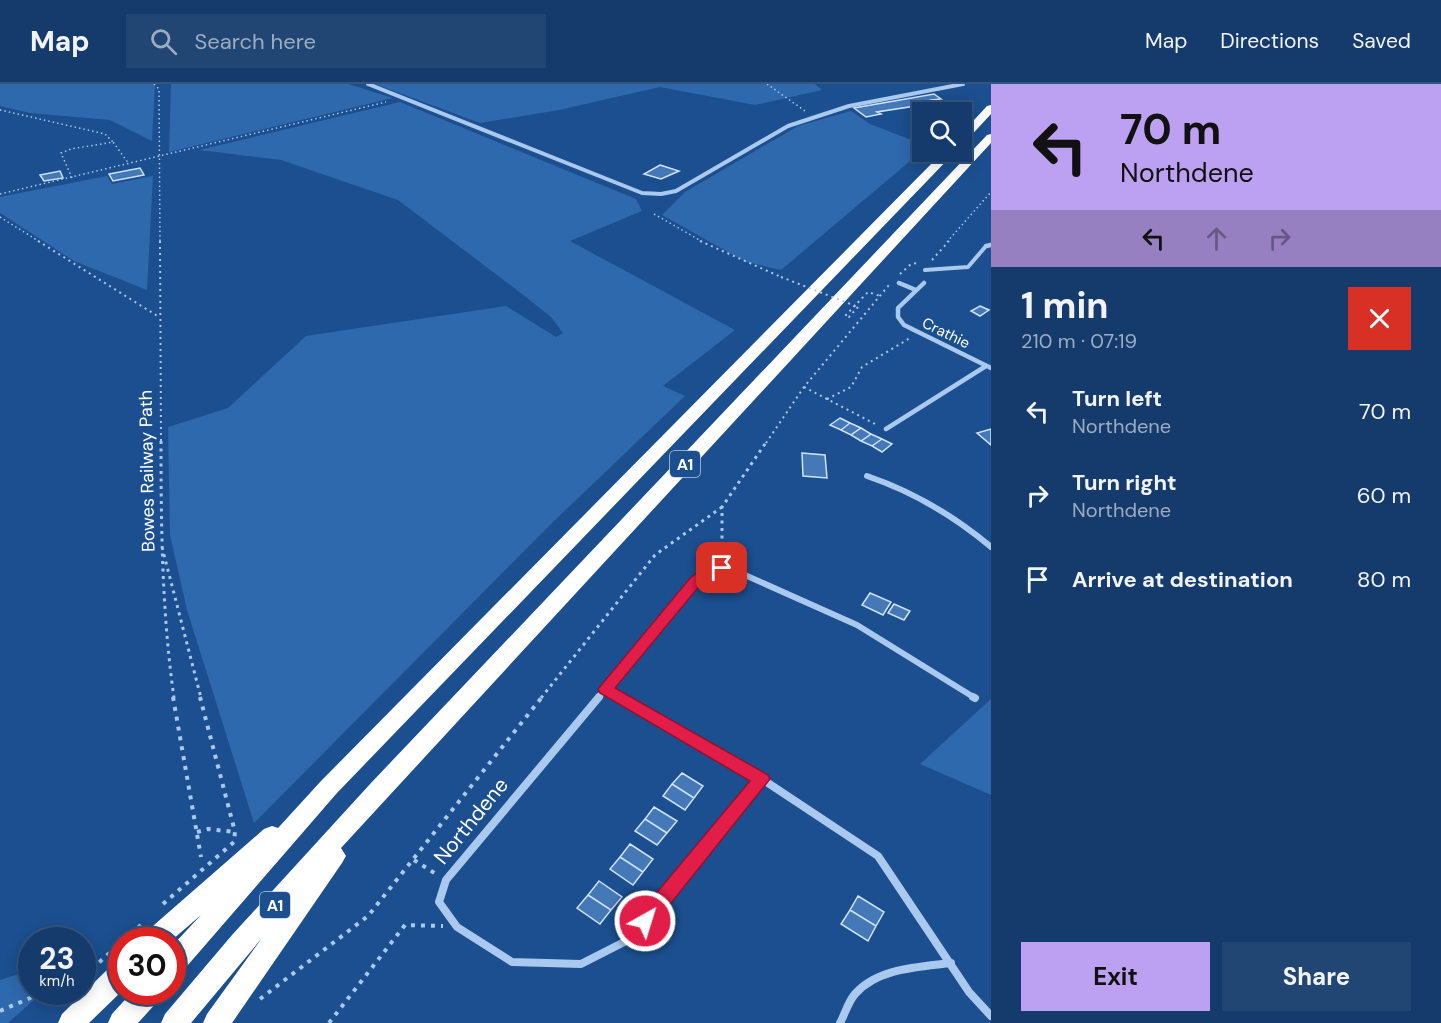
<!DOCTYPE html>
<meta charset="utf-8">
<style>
body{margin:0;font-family:"DM Sans",sans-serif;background:#214673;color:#f1f3f6;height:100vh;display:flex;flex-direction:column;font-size:22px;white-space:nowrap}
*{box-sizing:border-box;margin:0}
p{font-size:20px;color:#9dadc1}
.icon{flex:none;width:33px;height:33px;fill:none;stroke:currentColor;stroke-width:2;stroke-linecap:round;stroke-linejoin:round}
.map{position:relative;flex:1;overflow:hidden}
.details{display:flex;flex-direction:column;background:#143b6b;width:450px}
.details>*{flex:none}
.banner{background:#bca0f2;color:#111;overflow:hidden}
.tools{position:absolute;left:912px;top:18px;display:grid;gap:12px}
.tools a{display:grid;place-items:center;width:60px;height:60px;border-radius:0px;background:#143b6b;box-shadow:0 3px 15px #0003,0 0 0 2px #33557e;font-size:30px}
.speed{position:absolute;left:18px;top:843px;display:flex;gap:12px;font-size:30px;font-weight:700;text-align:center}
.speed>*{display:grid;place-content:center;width:78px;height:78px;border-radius:50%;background:#143b6b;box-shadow:0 3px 15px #0003,0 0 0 2px #33557e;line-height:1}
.speed small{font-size:15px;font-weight:400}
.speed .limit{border:9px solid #d22;background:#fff;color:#111}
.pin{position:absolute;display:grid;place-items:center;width:51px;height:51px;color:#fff;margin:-26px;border-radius:12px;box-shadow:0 3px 9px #0006}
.me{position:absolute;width:66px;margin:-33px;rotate:39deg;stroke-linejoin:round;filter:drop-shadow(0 0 4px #0008)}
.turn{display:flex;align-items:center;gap:21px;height:126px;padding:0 30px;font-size:27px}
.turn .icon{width:78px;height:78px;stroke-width:2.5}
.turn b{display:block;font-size:42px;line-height:51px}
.lanes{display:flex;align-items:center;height:57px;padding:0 30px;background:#0003;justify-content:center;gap:30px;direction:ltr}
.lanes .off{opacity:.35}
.round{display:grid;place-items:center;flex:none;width:63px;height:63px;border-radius:0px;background:#214673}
.overview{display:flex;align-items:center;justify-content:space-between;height:102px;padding:0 30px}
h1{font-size:36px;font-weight:700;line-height:45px}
.button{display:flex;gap:12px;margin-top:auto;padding:12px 30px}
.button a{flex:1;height:69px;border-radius:0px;background:#bca0f2;color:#111;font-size:24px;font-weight:700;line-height:69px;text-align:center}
.button a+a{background:#214673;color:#f1f3f6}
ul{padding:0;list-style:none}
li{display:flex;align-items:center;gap:18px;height:84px;padding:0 30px}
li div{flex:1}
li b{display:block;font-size:22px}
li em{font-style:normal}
header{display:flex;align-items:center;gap:36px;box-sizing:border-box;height:84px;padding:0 30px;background:#143b6b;border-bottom:2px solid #33557e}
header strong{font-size:28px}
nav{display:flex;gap:33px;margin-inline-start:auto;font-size:21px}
.search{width:420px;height:54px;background:#214673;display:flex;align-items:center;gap:15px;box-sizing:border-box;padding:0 21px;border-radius:0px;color:#9dadc1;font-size:22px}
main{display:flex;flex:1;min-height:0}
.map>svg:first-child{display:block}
</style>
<header>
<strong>Map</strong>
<div class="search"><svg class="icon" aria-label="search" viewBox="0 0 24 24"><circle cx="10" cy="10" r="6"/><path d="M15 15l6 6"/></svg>Search here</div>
<nav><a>Map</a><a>Directions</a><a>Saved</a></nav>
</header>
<main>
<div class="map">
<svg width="991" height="939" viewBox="0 0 991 939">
<rect width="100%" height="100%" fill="#1b4f8f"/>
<!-- green -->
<path fill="#2e69ad" d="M 0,0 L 155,0 L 152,57 L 110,36 L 30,29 L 0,22 Z
M 171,0 L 348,0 L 393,14 L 169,68 Z
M 375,0 L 815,0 L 822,6 L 755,21 L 660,3 L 559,26 L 480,39 Z
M 400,18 L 636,115 L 642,127 L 570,157 L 735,246 L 663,302 L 685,312 L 553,438 L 254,739 L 187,526 L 170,451 L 168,343 L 228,324 L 306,252 L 506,222 L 556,253 L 563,249 L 551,233 L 526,213 L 398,116 L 281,76 L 199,66 Z
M 851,27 L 870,40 L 922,60 L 922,67 L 781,186 L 746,178 L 662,131 L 685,108 L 798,42 Z
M 107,92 L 112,100 L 153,92 L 147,206 L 74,177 L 0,129 L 0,113 Z
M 991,615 L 991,711 L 920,680 Z
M 31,886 L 32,908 L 43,908 L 8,939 L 0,939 L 0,896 Z"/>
<!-- building -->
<path fill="#4478b7" stroke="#cfe3fa" stroke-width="1.5" d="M 934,10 L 941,15 L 931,16 L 935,19 L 877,28 L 881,30 L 866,33 L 854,24 Z
M 660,81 L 679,87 L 661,95 L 644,90 Z
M 140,84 L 144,91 L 113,97 L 109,90 Z
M 60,87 L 63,94 L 44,97 L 40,91 Z
M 980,222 L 989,226 L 980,232 L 971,227 Z
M 840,334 L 850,339 L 841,346 L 830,341 Z
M 850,339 L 861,344 L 851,351 L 841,346 Z
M 861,344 L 871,350 L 861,357 L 851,351 Z
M 991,345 L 991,361 L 977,349 Z
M 871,350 L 882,355 L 872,362 L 861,357 Z
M 882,355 L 892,360 L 882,368 L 872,362 Z
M 802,369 L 825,371 L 827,394 L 803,392 Z
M 870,509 L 891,518 L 883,531 L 862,521 Z
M 894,520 L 910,527 L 904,536 L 888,529 Z
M 682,689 L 703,702 L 694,714 L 672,700 Z
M 672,700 L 694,714 L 685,726 L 663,712 Z
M 654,723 L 677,737 L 667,749 L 645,735 Z
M 645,735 L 667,749 L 657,761 L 635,747 Z
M 630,760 L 653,775 L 643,788 L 620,773 Z
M 620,773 L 643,788 L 633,801 L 610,785 Z
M 599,797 L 622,813 L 611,826 L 588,811 Z
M 588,811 L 611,826 L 600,840 L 577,824 Z
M 858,812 L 884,828 L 876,842 L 850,826 Z
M 850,826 L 876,842 L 868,857 L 841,840 Z"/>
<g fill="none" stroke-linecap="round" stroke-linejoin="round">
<!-- path-far3 -->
<path stroke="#a9c9ee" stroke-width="1.5" stroke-dasharray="1.5 3" stroke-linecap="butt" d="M 154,0 L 159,5 L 160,158
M 767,0 L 805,27
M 0,26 L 105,50 L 113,58
M 72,94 L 61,69 L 71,65 L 113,58 L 129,80
M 0,110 L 386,18
M 654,130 L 703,158
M 0,133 L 40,158
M 947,158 L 991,108"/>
<!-- path-far2 -->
<path stroke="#a9c9ee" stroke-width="2" stroke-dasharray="2 4" stroke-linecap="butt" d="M 38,157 L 159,233
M 160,157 L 161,359
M 700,157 L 781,193
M 932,176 L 949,157
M 900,190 L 911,180 L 917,179
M 858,223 L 849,233 L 845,232 L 868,208 L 880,212
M 804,303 L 877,341
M 827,315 L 851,303 L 862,283 L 910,254
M 766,359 L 804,303 L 889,201"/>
<!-- path-far1 -->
<path stroke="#a9c9ee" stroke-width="3" stroke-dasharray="3 4.5" stroke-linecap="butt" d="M 161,357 C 161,444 162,529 174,614
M 162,463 L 201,614
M 722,477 L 722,423 L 767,357
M 541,614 L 655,471 L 722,423"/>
<!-- path -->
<path stroke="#a9c9ee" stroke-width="4" stroke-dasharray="4 6" stroke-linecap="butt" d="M 173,613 L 201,773
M 197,748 L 208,745 L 235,748
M 414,776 L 436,790
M 163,820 L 234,758 L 235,748 L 200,613
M 123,856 L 141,841
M 82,888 L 95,882 L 122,858
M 260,915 L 368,832 L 542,613
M 0,927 L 44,908
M 329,939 L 405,841 L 443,842"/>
<!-- lane -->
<path stroke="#a9c9ee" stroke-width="4" d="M 925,186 L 968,183 L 986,162"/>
<!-- street-far3 -->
<path stroke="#a9c9ee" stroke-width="4" d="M 368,0 L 642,109 L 661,110 L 676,107 L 788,42 L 849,22 L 963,0"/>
<!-- street-far2 -->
<path stroke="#a9c9ee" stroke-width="4.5" d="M 986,162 L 991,161
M 899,199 L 916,206
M 924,199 L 898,224 L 898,233 L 904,241 L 991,284
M 886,345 L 986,282"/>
<!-- street-far1 -->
<path stroke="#a9c9ee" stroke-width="6" d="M 867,392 C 914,408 953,431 991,463
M 605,605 L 621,614
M 598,614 L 696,497 C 709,488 720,485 736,487 L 857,541 L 975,614"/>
<!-- street -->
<path stroke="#a9c9ee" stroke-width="8" d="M 599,613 L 446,796 L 439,818 L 457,843 L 512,878 L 581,880 L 630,855 L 762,695
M 619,613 L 762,695 L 878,772 L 969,908 L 991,932
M 973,613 L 975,614
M 840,939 C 845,930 848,918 855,910 C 878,884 919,883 951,879"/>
<!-- highway -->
<path fill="#fff" fill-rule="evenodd" d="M 991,21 L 991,30 L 966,57 L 962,58 L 962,49 L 987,22 Z
M 991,50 L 991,59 L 341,764 L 346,772 L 342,779 L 232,939 L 203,939 L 207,930 L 262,854 L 191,939 L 161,939 L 165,930 L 232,851 L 371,699 L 987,51 Z
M 943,68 L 955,68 L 337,709 L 181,889 L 172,893 L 172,862 L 201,831 L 172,856 L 143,856 L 146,848 L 264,745 L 272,742 L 278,744 L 321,697 Z
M 122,877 L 122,907 L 89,939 L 58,939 L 62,930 L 113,880 Z
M 132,908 L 162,908 L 158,917 L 138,939 L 108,939 L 112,930 Z"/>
<!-- path-bridge -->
<path stroke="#a9c9ee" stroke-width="2" stroke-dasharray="2 4" stroke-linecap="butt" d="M 781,193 L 858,223"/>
</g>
<!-- route -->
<path fill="#e11d48" stroke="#92132f" stroke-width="1.5" d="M 722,480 L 728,484 L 726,488 L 714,491 L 701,500 L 615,604 L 768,691 L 770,695 L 652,843 L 645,846 L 638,843 L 636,837 L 638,831 L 750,697 L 600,609 L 598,605 L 691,493 L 705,484 Z"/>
<g text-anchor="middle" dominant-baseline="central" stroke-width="6" stroke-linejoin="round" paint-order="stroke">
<!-- far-street labels -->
<g font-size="15" fill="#fff" stroke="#1b4f8f">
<text transform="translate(946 249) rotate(26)">Crathie</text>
</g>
<!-- shield labels -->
<g fill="#1b4f8f" stroke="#bbcadd" stroke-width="1.5">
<rect x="670" y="367" width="30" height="26" rx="4.5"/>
<rect x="260" y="808" width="30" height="26" rx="4.5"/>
</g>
<g font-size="16" font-weight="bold" fill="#fff">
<text x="685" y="380">A1</text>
<text x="275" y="821">A1</text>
</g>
<!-- street labels -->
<g font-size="18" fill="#fff" stroke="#1b4f8f">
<text transform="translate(147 387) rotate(-91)">Bowes Railway Path</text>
</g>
<!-- near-street labels -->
<g font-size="21" fill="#fff" stroke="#1b4f8f">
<text transform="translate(471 737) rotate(-51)">Northdene</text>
</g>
</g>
</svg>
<div class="tools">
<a><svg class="icon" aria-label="search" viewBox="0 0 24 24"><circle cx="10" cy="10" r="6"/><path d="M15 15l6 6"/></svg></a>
</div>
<div class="speed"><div>23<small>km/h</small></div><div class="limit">30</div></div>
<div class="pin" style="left:722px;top:484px;background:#d93025"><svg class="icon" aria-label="arrive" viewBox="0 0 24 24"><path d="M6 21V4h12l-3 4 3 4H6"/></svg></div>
<svg class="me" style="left:645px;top:837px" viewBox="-20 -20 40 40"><circle r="17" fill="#e11d48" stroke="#fff" stroke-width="3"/><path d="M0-11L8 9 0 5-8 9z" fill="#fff"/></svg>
</div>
<section class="details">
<div class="banner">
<div class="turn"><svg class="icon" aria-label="left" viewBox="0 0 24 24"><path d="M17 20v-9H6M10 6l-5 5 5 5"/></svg><div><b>70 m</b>Northdene</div></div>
<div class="lanes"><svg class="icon" aria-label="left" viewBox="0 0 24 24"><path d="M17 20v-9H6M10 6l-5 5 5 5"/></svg><svg class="icon off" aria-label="ahead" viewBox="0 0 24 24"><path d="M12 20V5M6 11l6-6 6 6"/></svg><svg class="icon off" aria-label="right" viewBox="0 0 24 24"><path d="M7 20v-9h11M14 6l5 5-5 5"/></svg></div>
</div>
<div class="overview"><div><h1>1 min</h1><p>210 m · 07:19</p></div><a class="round" style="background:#d93025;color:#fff"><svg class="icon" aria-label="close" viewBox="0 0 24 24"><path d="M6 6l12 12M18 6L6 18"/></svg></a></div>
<ul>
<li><svg class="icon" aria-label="left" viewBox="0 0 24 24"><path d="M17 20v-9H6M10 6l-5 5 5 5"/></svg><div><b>Turn left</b><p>Northdene</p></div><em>70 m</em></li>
<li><svg class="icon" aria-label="right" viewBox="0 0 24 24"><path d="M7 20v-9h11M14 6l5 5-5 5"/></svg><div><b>Turn right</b><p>Northdene</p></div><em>60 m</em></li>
<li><svg class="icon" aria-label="arrive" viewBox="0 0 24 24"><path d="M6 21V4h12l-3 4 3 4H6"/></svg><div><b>Arrive at destination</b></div><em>80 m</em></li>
</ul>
<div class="button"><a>Exit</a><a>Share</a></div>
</section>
</main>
